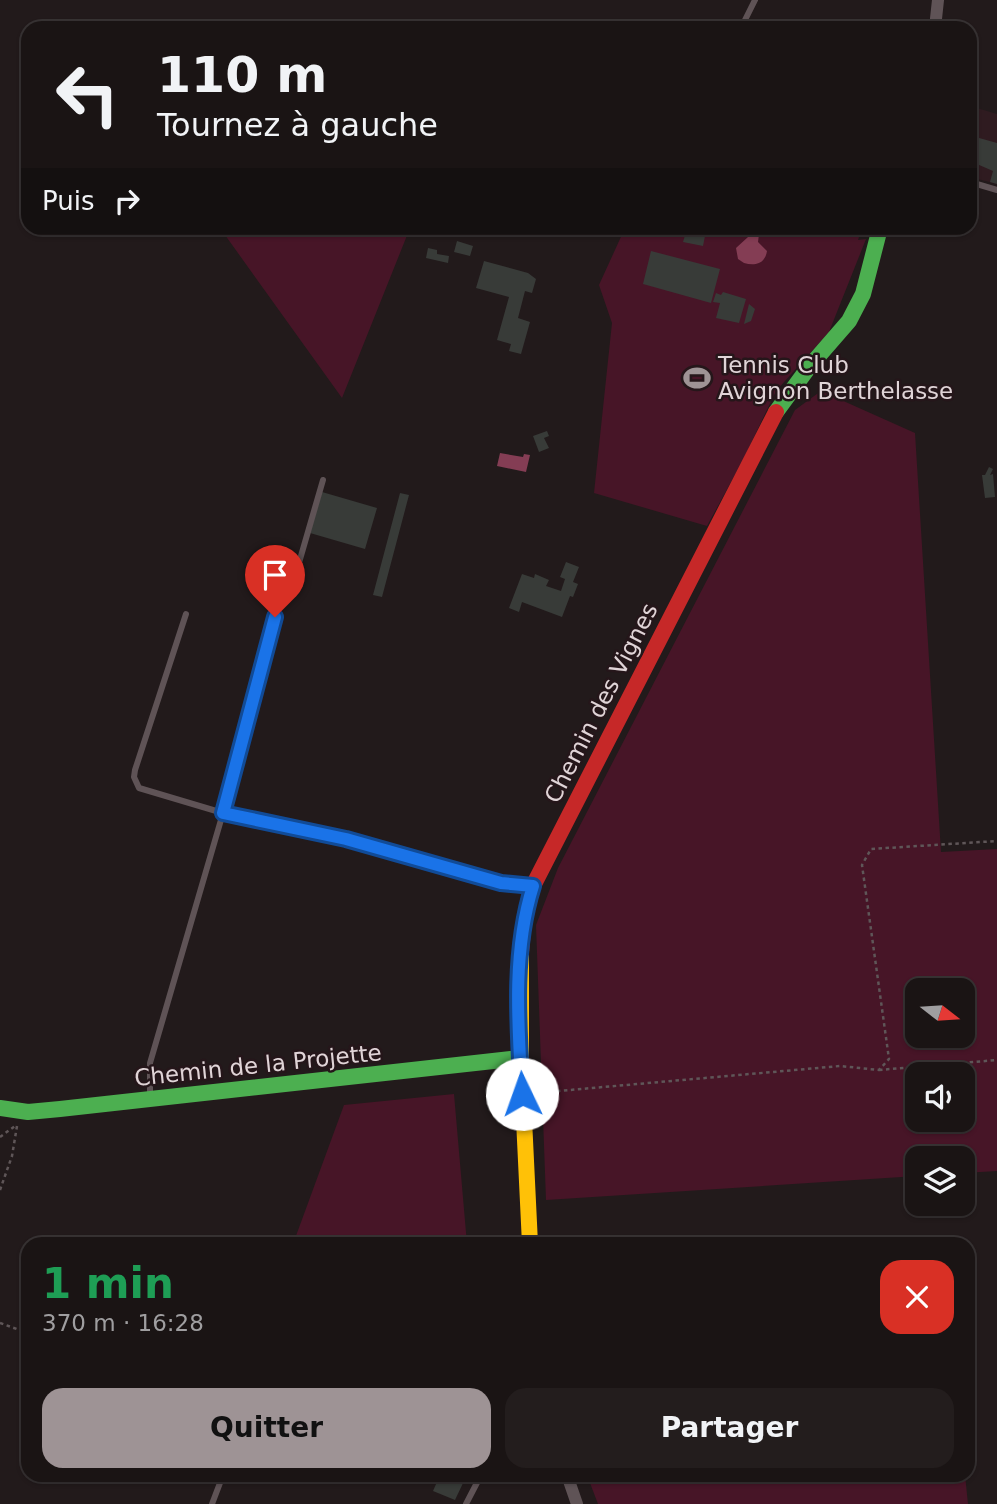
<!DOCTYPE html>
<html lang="fr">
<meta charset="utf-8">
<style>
body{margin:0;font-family:"DejaVu Sans",sans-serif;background:#231d1d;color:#f1f3f6;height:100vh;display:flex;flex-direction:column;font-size:26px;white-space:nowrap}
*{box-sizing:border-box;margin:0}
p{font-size:23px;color:#9f9ea0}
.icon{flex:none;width:38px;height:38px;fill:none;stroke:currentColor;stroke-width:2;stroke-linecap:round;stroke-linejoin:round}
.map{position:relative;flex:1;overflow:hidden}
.sheet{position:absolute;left:21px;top:1237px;width:954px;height:245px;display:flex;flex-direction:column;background:#1a1414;border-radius:21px;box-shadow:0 2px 5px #0004,0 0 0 2px #383334}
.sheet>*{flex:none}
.top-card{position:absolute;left:21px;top:21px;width:956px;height:214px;border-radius:21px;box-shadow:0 2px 5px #0004,0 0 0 2px #383334;background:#1a1414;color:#f1f3f6;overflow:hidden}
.needle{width:46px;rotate:107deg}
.fabs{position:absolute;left:905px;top:978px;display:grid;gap:14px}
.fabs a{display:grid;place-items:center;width:70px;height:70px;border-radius:14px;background:#1a1414;box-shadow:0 2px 5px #0004,0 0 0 2px #383334;font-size:35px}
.pin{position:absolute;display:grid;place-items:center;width:60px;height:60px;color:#fff;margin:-72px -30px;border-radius:50% 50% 50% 0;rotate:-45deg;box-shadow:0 0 7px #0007}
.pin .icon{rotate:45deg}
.me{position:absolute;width:77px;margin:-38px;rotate:357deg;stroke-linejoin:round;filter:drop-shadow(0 0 5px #0008)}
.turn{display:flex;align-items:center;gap:24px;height:147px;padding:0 21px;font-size:32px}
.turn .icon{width:91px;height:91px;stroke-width:2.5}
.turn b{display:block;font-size:49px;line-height:60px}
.then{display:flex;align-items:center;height:66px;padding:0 21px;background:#0003;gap:14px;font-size:26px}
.round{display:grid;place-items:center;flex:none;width:74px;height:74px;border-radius:21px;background:#231d1d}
.head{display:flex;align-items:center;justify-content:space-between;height:119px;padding:0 21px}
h1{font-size:42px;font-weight:800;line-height:52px;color:#1e9e55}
.primary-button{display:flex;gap:14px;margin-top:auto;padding:14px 21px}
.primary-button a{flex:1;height:80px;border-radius:21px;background:#9e9395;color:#111;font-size:28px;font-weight:800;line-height:80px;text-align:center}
.primary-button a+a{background:#231d1d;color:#f1f3f6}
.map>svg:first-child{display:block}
</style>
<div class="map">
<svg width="997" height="1504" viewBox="0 0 997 1504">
<rect width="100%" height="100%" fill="#221a1b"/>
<!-- built -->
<path fill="#2f1b20" d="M 970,106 L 997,114 L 997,184 L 970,177 Z"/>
<!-- green -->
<path fill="#471527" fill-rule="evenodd" d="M 220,228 L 410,228 L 342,398 Z
M 625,228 L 862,228 L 858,240 L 866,239 L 829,332 L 776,391 L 743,460 L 707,526 L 594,493 L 612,323 L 599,285 Z
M 821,391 L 915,433 L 941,852 L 997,849 L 997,1171 L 963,1173 L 962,1158 L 917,1158 L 917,1176 L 546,1200 L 536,925 L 558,868 L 795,410 ZM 962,990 L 962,1036 L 917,1036 L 917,990 ZM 917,1074 L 962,1074 L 962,1120 L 917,1120 Z
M 454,1094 L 467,1244 L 293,1244 L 344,1105 Z
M 587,1475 L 965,1475 L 968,1504 L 598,1504 Z"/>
<!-- water -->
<path fill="#843d54" d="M 746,228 L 780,228 L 772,233 L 759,234 L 758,242 L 767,251 C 765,264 755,266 744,263 L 738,259 L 736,248 L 748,237 Z
M 500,453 L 523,457 L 524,454 L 530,455 L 526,472 L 497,466 Z"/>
<!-- building -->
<path fill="#383b38" d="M 970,110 L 979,113 L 972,136 L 997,143 L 997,184 L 990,182 L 993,171 L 970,161 Z
M 686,232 L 705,236 L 703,246 L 683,242 Z
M 457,241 L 473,246 L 470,256 L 454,252 Z
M 428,248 L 437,250 L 437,254 L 449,256 L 448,263 L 426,258 Z
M 651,251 L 720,269 L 711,303 L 643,284 Z
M 484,261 L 528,273 L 536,279 L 532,293 L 525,291 L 518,318 L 530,322 L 521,354 L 509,351 L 511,344 L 497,340 L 509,297 L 476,288 Z
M 723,292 L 746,299 L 739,323 L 716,318 L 720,303 L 713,302 L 716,293 L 721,295 Z
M 749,304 L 755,309 L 751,321 L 744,324 Z
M 547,431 L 549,436 L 544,438 L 549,448 L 539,452 L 533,436 Z
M 989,467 L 993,469 L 990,475 L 993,474 L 995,497 L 985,498 L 982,475 L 985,475 Z
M 322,492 L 377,508 L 365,549 L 310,533 Z
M 400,493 L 409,495 L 382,597 L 373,595 Z
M 566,562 L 579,567 L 573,582 L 578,584 L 573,597 L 570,596 L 562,617 L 522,602 L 519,612 L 509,608 L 522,574 L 534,578 L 535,574 L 549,580 L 546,586 L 561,591 L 565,579 L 560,577 Z
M 440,1475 L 451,1475 L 464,1481 L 455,1500 L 433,1491 Z"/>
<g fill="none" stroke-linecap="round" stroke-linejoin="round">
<!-- path -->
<path stroke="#5f5658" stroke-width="2.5" stroke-dasharray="3.5 3.5" stroke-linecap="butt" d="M 879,1070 L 997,1060
M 536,1093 L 840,1066 L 879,1070 L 889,1059 L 862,865 L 871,849 L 997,841
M 0,1137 L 15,1126
M 0,1190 L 12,1156 L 17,1126
M 0,1323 L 28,1333"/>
<!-- lane -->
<path stroke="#5f5356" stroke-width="6" d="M 741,28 L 755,0
M 970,182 L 997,190
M 186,614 L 135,770 L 134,777 L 139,788 L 223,813 L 346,839 L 501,883 L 532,886
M 150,1098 L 150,1063 L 223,813 L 282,592 L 294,580 L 323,480
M 212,1504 L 223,1475
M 466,1504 L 481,1475"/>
<!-- street -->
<path stroke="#5f5356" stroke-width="12" d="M 935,28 L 938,0
M 567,1475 L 577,1504"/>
<!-- fast -->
<path stroke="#4caf50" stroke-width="16" d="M 776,412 L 809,367 L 849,321 L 863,294 L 880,228
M 0,1108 L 28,1112 L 60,1109 L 520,1058"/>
<!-- slow -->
<path stroke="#ffc107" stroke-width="16" d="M 521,952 L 521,1057 L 530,1244"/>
<!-- jam -->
<path stroke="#c62828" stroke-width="16" d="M 521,952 L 524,921 L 533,886 L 776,412"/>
</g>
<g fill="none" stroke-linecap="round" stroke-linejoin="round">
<defs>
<path id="route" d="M 275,617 L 223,813 L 346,839 L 501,883 L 533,886 C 512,952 518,1026 522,1094"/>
</defs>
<!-- route casing -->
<use href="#route" stroke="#114b97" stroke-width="18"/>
<!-- route -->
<use href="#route" stroke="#1a73e8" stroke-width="12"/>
</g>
<!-- icons -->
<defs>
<symbol id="stadium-bare" viewBox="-9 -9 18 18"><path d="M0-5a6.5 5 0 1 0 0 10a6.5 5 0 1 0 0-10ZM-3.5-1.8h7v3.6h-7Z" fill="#9e9395" stroke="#25161a" stroke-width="2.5" paint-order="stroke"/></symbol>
</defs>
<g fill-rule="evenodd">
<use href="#stadium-bare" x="678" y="359" width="38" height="38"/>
</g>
<g text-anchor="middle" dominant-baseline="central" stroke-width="5" stroke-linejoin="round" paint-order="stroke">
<!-- poi labels -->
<g font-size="23" fill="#e0d4d7" stroke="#25161a" text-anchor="start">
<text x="718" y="365">Tennis Club<tspan x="718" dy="26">Avignon Berthelasse</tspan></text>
</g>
<!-- street labels -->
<g font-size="23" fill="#e0d4d7" stroke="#25161a">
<text transform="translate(601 703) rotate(-63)">Chemin des Vignes</text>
<text transform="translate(258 1065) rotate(-6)">Chemin de la Projette</text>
</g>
</g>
</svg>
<div class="fabs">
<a><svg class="needle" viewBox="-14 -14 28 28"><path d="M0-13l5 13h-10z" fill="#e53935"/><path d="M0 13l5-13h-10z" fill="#9f9ea0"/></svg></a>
<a><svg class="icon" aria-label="sound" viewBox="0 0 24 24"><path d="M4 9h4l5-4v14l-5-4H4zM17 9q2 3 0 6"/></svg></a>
<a><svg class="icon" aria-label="layers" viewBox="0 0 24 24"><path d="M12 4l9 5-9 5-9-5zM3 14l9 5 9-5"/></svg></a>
</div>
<div class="pin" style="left:275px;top:617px;background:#d93025"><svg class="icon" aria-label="arrive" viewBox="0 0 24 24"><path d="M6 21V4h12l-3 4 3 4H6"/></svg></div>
<svg class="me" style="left:522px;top:1094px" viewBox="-20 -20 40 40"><circle r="19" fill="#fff"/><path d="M0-13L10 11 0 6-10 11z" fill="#1a73e8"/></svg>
<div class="top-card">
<div class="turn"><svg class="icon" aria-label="left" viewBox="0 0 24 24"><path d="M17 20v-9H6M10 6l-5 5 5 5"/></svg><div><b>110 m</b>Tournez à gauche</div></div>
<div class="then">Puis<svg class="icon" aria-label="right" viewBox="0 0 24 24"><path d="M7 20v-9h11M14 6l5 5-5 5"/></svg></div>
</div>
<section class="sheet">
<div class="head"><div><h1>1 min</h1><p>370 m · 16:28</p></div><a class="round" style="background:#d93025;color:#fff"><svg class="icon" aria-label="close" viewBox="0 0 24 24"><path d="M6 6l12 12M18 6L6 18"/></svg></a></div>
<div class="primary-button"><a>Quitter</a><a>Partager</a></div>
</section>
</div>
